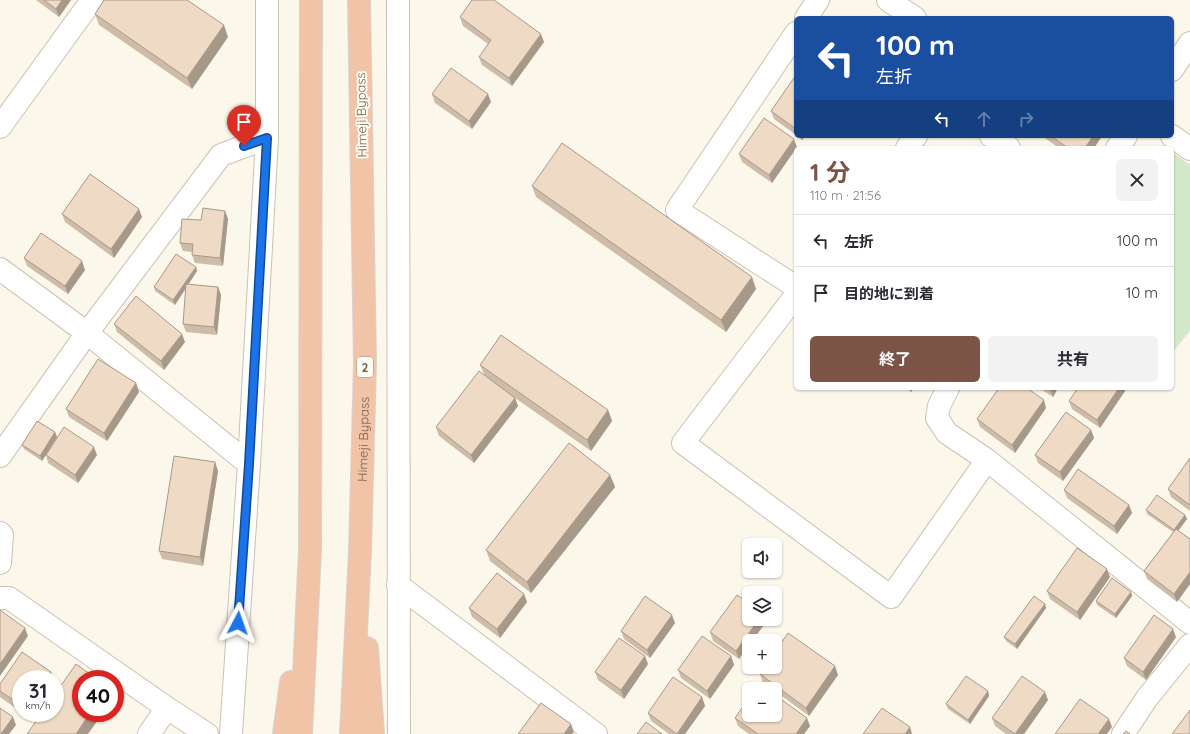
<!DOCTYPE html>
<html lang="ja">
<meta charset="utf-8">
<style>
body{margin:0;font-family:Quicksand,"Noto Sans JP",sans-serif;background:#f2f2f3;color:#2b2b33;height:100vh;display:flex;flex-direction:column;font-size:15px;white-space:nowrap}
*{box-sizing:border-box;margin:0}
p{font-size:13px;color:#7c7c81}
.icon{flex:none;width:22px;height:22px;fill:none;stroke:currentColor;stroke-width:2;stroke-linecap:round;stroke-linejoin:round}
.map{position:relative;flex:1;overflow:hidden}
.panel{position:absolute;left:794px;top:146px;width:380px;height:244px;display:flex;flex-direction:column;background:#fff;border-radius:6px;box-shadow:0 1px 3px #0004}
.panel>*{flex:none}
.hud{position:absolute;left:794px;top:16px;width:380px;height:122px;border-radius:6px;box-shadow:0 1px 3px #0004;background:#1a4fa0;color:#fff;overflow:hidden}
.controls{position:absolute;left:742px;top:538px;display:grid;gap:8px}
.controls a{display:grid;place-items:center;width:40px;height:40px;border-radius:6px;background:#fff;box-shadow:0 1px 3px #0004;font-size:20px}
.speed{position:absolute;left:12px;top:670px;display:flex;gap:8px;font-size:20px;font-weight:700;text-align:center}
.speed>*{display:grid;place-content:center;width:52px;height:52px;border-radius:50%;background:#fff;box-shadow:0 1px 3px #0004;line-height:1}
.speed small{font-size:10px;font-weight:400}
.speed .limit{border:6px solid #d22;background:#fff;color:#111}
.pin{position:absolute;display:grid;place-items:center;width:34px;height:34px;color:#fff;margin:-41px -17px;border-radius:50% 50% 50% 0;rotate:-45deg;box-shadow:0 0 4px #0007}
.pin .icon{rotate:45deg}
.me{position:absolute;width:44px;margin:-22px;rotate:4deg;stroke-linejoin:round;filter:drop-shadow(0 0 3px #0008)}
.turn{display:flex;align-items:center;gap:14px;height:84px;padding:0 16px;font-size:18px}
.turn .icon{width:52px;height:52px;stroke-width:2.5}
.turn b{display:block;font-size:28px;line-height:34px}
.lanes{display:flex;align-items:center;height:38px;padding:0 16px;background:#0003;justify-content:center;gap:20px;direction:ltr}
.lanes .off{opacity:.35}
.round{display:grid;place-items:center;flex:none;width:42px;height:42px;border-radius:6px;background:#f2f2f3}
.overview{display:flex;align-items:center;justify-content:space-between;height:68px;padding:0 16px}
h1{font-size:24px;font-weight:700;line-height:30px;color:#7b5445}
.cta{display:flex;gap:8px;margin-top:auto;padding:8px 16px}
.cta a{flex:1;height:46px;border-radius:6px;background:#7b5445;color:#fff;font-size:16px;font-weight:700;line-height:46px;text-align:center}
.cta a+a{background:#f2f2f3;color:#2b2b33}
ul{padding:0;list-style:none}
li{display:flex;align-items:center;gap:12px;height:52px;padding:0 16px;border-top:1px solid #e1e1e2}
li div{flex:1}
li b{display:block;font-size:15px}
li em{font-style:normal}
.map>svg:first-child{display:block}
</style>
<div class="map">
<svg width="1190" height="734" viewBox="0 0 1190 734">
<rect width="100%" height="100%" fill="#fbf7eb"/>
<!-- green -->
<path fill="#d3e9ca" d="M 1172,152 L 1190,165 L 1190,331 L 1172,353 Z"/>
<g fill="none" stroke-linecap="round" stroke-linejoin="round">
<defs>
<path id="minor" d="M 888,0 L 915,18
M 806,18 L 818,0
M 796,33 L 677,210 L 796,287
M 1172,70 L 1190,43
M 0,127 L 92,0
M 991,136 L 1009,148
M 1172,136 L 1190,149
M 907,148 L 916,136
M 1117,148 L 1126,136
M 0,269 L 87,333 L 249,464
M 796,295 L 683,443 L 891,597 L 987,460 L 947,433 L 937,418 L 939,406 L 948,388
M 0,456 L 87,333 L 221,155 L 267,138
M 987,460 L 1190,623
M 0,533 L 2,535 L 0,563
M 398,585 L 596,734
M 0,598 L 9,598 L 167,708 L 207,734
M 149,734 L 167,708
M 1123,734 L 1147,698 L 1190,645"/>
<path id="tertiary" d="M 398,0 L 399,734
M 231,734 L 249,464 L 267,138 L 267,0"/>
<g id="motorway">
<path d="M 367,648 L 373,734"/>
<path d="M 284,734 L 291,682"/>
<path d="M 301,734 L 310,550 L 311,0"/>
<path id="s1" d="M 351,734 L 360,551 L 365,363 L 359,0"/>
</g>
</defs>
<!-- minor casing -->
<use href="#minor" stroke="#cdc1b1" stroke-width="24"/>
<!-- tertiary casing -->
<use href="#tertiary" stroke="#cdc1b1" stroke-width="24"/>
<!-- motorway casing -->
<use href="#motorway" stroke="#d9d3ce" stroke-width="24"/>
<!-- minor -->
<use href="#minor" stroke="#fff" stroke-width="22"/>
<!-- tertiary -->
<use href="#tertiary" stroke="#fff" stroke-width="22"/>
<!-- motorway -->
<use href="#motorway" stroke="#f1c3a7" stroke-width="22"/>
</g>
<!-- wall -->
<path fill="#cebca9" d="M 36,0 L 71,0 L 59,17 Z
M 95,14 L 228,37 L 192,89 L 99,25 Z
M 460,17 L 544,42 L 512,86 L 482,65 L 479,57 L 488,44 L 463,26 Z
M 796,75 L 796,135 L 774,119 L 771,111 Z
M 432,94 L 491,102 L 472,129 L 435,103 Z
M 797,136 L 805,136 L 802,140 Z
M 1042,136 L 1102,136 L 1094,148 L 1059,148 Z
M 797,147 L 772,183 L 742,162 L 739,154 Z
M 532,186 L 756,289 L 726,332 L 536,197 Z
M 225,211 L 228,219 L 223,266 L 195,263 L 192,255 L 192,252 L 183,251 L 180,243 L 201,220 Z
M 62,214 L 142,217 L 114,258 L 65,222 Z
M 24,258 L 85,270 L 68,294 L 27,266 Z
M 196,267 L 197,271 L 188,285 L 218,287 L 221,295 L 217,335 L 186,332 L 183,324 L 186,288 L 175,305 L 155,291 L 154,287 Z
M 114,324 L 185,342 L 164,370 L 117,332 Z
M 480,365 L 608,410 L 612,421 L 591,451 L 508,393 L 515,398 L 518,406 L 474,463 L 439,436 L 436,427 L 484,374 Z
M 136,383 L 139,392 L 107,441 L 69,417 L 66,409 Z
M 906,388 L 914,388 L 911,392 Z
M 1039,388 L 1058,388 L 1053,397 Z
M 1078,388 L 1124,388 L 1125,391 L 1100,428 L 1072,409 L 1069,401 Z
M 1046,408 L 1015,453 L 980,427 L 977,419 Z
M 1091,430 L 1094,438 L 1063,481 L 1038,463 L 1035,455 Z
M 55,432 L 57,437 L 47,452 L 97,455 L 78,483 L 48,463 L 46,455 L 42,461 L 24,449 L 22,445 Z
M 1190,458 L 1190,511 L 1171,497 L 1168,489 Z
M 215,462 L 218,471 L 203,566 L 162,559 L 159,551 Z
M 610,475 L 615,487 L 531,593 L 490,561 L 486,550 Z
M 1064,490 L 1129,505 L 1132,513 L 1117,534 L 1067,498 Z
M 1146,510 L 1185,515 L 1187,519 L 1178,530 L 1190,539 L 1190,584 L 1177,602 L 1147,579 L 1144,571 L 1173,532 L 1147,514 Z
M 1110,577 L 1080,620 L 1050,599 L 1047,591 Z
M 1131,592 L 1132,596 L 1116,618 L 1097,605 L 1096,601 Z
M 524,594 L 527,602 L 500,638 L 472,617 L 469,608 Z
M 1045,604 L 1046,608 L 1017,649 L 1006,641 L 1004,637 Z
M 766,622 L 752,641 L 749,641 L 739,659 L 713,641 L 710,632 Z
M 675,623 L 650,658 L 624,639 L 621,631 Z
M 1176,637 L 1146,680 L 1127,666 L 1124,658 Z
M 22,652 L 51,672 L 53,679 L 21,679 L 21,712 L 0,697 L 0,684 Z
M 731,656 L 734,665 L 710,699 L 681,678 L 678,670 Z
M 648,664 L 624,699 L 598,680 L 595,672 Z
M 760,674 L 838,675 L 809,716 L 775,691 L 775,689 L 772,689 L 763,683 Z
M 988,691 L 989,696 L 970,724 L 948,709 L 946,704 Z
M 702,697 L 705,706 L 685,734 L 669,734 L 651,721 L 648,713 Z
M 1048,700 L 1024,734 L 1006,734 L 995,726 L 992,718 Z
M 23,713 L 31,713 L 28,717 Z
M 735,718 L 810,726 L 804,734 L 749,734 L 738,726 Z"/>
<!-- shaded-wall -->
<path fill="#a7998a" d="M 62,0 L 71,0 L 59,17 L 56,9 Z
M 224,25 L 228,37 L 192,89 L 187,78 Z
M 541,34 L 544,42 L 512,86 L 509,78 Z
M 488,94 L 491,102 L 472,129 L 469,121 Z
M 801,136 L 805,136 L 802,140 Z
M 1093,136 L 1102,136 L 1094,148 L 1085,148 Z
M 794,139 L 797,147 L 772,183 L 769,175 Z
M 139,209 L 142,217 L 114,258 L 111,249 Z
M 225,211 L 228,219 L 223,266 L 220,258 Z
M 82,261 L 85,270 L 68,294 L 65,286 Z
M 196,267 L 197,271 L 175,305 L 173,300 Z
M 752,277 L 756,289 L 726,332 L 721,320 Z
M 218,287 L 221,295 L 217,335 L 214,327 Z
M 182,334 L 185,342 L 164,370 L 161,361 Z
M 136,383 L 139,392 L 107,441 L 104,433 Z
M 910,388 L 914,388 L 911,392 Z
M 1050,388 L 1058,388 L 1053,397 L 1050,389 Z
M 1119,388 L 1124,388 L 1125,391 L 1100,428 L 1097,420 Z
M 515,398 L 518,406 L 474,463 L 471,455 Z
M 1044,400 L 1046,408 L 1015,453 L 1012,445 Z
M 608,410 L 612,421 L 591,451 L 587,440 Z
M 1091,430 L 1094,438 L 1063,481 L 1060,472 Z
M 55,432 L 57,437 L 42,461 L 40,456 Z
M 94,447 L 97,455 L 78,483 L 75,475 Z
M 215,462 L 218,471 L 203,566 L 200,557 Z
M 610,475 L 615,487 L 531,593 L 527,582 Z
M 1129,505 L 1132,513 L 1117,534 L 1114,526 Z
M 1185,515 L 1187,519 L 1176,534 L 1174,530 Z
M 1107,569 L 1110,577 L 1080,620 L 1077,612 Z
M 1190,572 L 1190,584 L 1177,602 L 1174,594 Z
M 1131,592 L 1132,596 L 1116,618 L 1115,614 Z
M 524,594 L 527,602 L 500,638 L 497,629 Z
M 1045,604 L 1046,608 L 1017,649 L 1015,644 Z
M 672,615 L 675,623 L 650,658 L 647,650 Z
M 759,619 L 765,619 L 766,622 L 752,641 L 749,641 L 749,645 L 739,659 L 736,651 Z
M 25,628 L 28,636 L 0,676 L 0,664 Z
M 1173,629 L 1176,637 L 1146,680 L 1143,672 Z
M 645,656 L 648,664 L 624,699 L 621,690 Z
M 731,656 L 734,665 L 710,699 L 707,691 Z
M 835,666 L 838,675 L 809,716 L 806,708 Z
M 51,672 L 53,679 L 46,679 Z
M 988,691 L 989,696 L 970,724 L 968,720 Z
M 1045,692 L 1048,700 L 1024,734 L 1015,734 Z
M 702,697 L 705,706 L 685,734 L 677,734 Z
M 27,713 L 31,713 L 28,717 Z
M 90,713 L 103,713 L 88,734 L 76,734 Z
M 13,717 L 16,725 L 9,734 L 1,734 Z
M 807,718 L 810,726 L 804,734 L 796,734 Z
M 1109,719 L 1112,727 L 1107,734 L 1098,734 Z
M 571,724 L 574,732 L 572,734 L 564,734 Z
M 910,727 L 912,734 L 905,734 Z"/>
<!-- building -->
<path fill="#efdbc5" stroke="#a7998a" d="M 44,0 L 62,0 L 56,9 Z
M 104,0 L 187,0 L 224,25 L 187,78 L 95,14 Z
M 472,0 L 494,0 L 541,34 L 509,78 L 479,57 L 491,40 L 460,17 Z
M 451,68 L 488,94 L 469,121 L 432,94 Z
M 796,75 L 796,129 L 771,111 Z
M 764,118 L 794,139 L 769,175 L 739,154 Z
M 1051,136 L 1093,136 L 1085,148 L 1068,148 Z
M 562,143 L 752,277 L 721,320 L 532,186 Z
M 90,174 L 139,209 L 111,249 L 62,214 Z
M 203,208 L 225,211 L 220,258 L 192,255 L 193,244 L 180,243 L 182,219 L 201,220 Z
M 41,233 L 82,261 L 65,286 L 24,258 Z
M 176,254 L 196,267 L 173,300 L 154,287 Z
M 186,284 L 218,287 L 214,327 L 183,324 Z
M 136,296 L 182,334 L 161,361 L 114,324 Z
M 501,335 L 608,410 L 587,440 L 480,365 Z
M 98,359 L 136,383 L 104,433 L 66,409 Z
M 479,371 L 515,398 L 471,455 L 436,427 Z
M 999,388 L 1027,388 L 1044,400 L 1012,445 L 977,419 Z
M 1078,388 L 1119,388 L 1097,420 L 1069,401 Z
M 1066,412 L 1091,430 L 1060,472 L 1035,455 Z
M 37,421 L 55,432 L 40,456 L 22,445 Z
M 64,427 L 94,447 L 75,475 L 46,455 Z
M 569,443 L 610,475 L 527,582 L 486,550 Z
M 174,456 L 215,462 L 200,557 L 159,551 Z
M 1190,458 L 1190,505 L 1168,489 Z
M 1078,469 L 1129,505 L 1114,526 L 1064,490 Z
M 1157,495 L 1185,515 L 1174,530 L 1146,510 Z
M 1176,529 L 1190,539 L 1190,572 L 1174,594 L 1144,571 Z
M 1077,548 L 1107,569 L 1077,612 L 1047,591 Z
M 497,573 L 524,594 L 497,629 L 469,608 Z
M 1112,578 L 1131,592 L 1115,614 L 1096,601 Z
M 737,595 L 749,603 L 749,619 L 759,619 L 736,651 L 710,632 Z
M 645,596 L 672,615 L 647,650 L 621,631 Z
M 1034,596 L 1045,604 L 1015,644 L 1004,637 Z
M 0,610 L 25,628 L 0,664 Z
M 1154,615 L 1173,629 L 1143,672 L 1124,658 Z
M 788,633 L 835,666 L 806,708 L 760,674 L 765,667 L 775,667 L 775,652 Z
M 702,636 L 731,656 L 707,691 L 678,670 Z
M 619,638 L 645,656 L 621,690 L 595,672 Z
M 22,652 L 51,672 L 46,679 L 21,679 L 21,705 L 0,691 L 0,684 Z
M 76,664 L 97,679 L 81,679 L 81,713 L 90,713 L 76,734 L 27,734 L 42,713 L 55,713 L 55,694 Z
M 966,676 L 988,691 L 968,720 L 946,704 Z
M 1022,676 L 1045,692 L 1015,734 L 992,718 Z
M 673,677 L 702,697 L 677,734 L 648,713 Z
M 759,684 L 767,689 L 755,689 Z
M 775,695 L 807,718 L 796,734 L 758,734 L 735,718 L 749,698 L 749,715 L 775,715 Z
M 1080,699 L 1109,719 L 1098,734 L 1055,734 Z
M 541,703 L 571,724 L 564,734 L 518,734 Z
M 0,708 L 13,717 L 1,734 L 0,734 Z
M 882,708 L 910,727 L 905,734 L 863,734 Z
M 1190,710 L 1190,734 L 1172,734 Z
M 646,722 L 662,734 L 637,734 Z
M 1126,731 L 1130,734 L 1123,734 Z"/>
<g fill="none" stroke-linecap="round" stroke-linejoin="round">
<defs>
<path id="route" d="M 238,623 L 249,464 L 267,138 L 244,146"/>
</defs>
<!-- route casing -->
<use href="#route" stroke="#114b97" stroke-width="10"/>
<!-- route -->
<use href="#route" stroke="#1a73e8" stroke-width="7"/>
</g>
<g text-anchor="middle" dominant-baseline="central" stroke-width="4" stroke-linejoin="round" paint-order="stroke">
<!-- shield labels -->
<rect fill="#fefbf2" stroke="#9f9080" stroke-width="1" x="357" y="357" width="16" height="20" rx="3"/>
<g font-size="12" font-weight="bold" fill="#76624f">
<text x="365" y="367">2</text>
</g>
<!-- street labels -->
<g font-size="13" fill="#76624f" stroke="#fefbf2">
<text transform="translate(361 115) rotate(-91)">Himeji Bypass</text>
<text stroke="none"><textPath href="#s1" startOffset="295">Himeji Bypass</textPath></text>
</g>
</g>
</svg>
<div class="controls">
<a><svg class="icon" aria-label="sound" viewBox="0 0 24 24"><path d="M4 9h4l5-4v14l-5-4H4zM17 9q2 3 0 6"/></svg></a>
<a><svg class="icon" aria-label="layers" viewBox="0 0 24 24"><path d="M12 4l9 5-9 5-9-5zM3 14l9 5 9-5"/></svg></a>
<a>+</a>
<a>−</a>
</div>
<div class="speed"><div>31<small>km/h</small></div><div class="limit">40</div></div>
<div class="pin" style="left:244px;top:146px;background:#d93025"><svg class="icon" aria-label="arrive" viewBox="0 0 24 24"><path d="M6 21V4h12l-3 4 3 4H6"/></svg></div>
<svg class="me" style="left:238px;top:623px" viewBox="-20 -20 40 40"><path d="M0-17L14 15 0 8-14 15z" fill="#1a73e8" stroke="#fff" stroke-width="4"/></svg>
<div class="hud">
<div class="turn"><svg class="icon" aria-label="left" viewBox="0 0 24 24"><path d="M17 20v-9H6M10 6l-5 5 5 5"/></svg><div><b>100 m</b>左折</div></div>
<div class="lanes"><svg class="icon" aria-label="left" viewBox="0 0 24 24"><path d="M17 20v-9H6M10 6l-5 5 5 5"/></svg><svg class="icon off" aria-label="ahead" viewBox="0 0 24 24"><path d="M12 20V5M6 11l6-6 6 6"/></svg><svg class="icon off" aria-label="right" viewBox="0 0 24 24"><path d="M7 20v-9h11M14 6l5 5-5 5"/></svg></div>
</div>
<section class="panel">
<div class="overview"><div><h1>1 分</h1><p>110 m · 21:56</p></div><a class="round"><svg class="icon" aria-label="close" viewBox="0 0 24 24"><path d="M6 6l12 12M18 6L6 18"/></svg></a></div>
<ul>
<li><svg class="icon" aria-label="left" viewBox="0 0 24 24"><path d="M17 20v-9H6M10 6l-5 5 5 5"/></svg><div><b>左折</b></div><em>100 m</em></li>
<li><svg class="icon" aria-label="arrive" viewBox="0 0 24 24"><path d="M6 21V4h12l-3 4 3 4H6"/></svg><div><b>目的地に到着</b></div><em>10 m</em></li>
</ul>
<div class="cta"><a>終了</a><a>共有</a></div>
</section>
</div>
